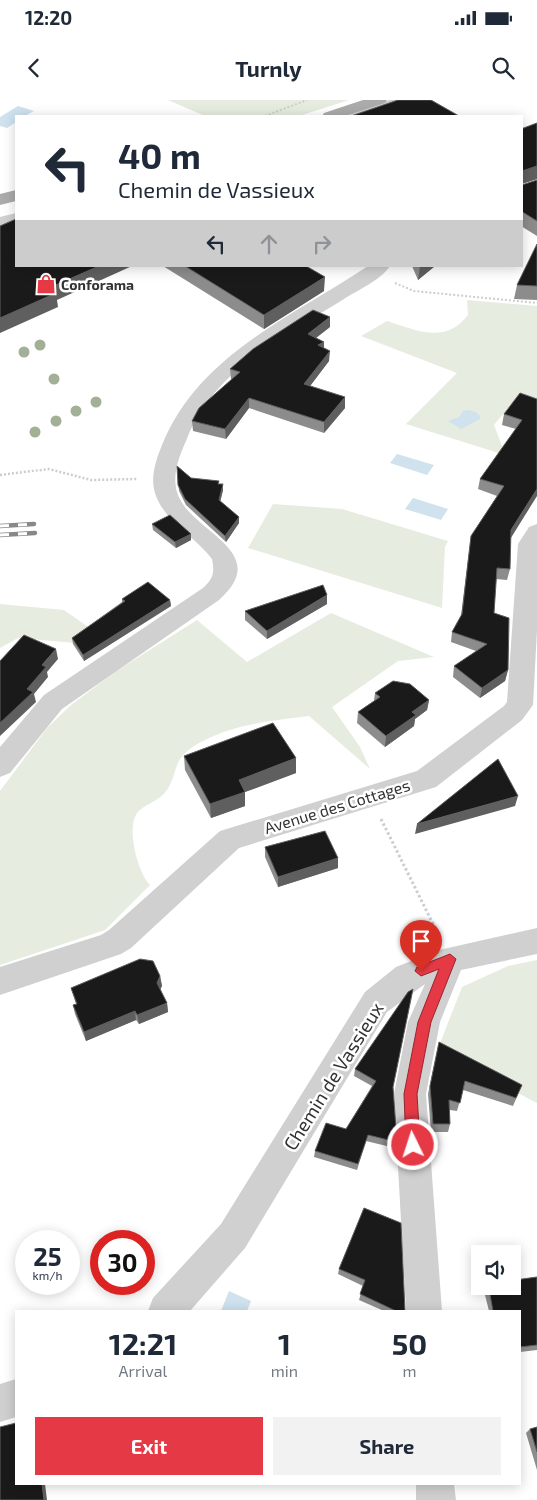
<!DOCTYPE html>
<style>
body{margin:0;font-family:"Exo 2",sans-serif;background:#f2f2f3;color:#1f2937;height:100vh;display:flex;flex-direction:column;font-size:19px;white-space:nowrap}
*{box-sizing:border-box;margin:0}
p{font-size:16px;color:#747a83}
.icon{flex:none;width:28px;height:28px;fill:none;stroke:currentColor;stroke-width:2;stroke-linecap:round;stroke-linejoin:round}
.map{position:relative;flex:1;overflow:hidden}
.panel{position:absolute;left:15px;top:1210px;width:506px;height:175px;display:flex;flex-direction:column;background:#fff;border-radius:0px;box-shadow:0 2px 12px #0003}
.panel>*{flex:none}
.hud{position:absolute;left:15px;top:15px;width:508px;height:152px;border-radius:0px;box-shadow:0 2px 12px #0003;background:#fff;color:#1f2937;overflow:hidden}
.tools{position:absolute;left:471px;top:1145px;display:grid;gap:10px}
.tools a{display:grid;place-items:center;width:50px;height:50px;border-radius:0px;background:#fff;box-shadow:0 2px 12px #0003;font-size:25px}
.speed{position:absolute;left:15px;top:1130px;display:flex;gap:10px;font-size:25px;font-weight:700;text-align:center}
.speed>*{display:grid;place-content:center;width:65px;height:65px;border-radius:50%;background:#fff;box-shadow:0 2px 12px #0003;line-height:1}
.speed small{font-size:12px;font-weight:400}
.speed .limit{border:8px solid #d22;background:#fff;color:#111}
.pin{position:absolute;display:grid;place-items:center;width:42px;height:42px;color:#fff;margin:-51px -21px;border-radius:50% 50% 50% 0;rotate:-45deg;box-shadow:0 0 5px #0007}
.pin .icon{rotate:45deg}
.me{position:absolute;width:55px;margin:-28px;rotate:356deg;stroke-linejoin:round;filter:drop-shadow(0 0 4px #0008)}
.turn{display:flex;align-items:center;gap:18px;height:105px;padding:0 20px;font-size:22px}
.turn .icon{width:65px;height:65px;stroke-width:2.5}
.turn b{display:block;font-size:35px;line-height:42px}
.lanes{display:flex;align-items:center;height:48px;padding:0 20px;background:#0003;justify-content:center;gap:25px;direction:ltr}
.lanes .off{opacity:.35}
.eta{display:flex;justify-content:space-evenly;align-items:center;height:85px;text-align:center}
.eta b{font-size:30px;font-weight:700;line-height:35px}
.button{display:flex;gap:10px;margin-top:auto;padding:10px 20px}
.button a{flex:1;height:58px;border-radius:0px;background:#e63946;color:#fff;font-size:20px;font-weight:700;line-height:58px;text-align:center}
.button a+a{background:#f2f2f3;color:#1f2937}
.status{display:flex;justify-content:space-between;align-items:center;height:35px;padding:0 25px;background:#fff;direction:ltr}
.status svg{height:14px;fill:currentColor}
header{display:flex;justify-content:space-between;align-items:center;height:65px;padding:0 20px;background:#fff;font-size:22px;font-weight:700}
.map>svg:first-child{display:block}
</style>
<div class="status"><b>12:20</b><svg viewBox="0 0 49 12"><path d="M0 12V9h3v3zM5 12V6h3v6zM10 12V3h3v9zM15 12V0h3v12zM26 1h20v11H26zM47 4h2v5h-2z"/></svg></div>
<header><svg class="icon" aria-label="back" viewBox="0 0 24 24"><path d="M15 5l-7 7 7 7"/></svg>Turnly<svg class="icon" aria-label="search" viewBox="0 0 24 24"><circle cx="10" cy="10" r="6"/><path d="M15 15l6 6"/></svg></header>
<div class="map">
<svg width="537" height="1400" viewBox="0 0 537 1400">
<rect width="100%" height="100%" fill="#fff"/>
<!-- green -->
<path fill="#e6ecdf" d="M 168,0 L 349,0 L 299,16 L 205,16 Z
M 467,200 L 537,206 L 537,304 L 517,297 L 494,325 L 502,346 L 502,354 L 406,324 L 457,273 L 361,236 L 387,221 C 416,230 445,245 468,215 Z
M 273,404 L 342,409 L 448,441 L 445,447 L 442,508 L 248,448 Z
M 0,504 L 64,510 L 101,536 L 75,543 L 18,538 L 0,548 Z
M 331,513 L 434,557 L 398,561 L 332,607 L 360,647 L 370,669 L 309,616 C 269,621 230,624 194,646 C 171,661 179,672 167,690 C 160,701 144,704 137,713 C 126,729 138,773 150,785 L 105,830 L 0,865 L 0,691 L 47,628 L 71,605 L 115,572 L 197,520 L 247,562 Z
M 537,860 L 537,1003 L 437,951 L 462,887 L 508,866 Z"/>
<!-- water -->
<path fill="#cfe2ee" d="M 18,6 L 34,11 L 25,16 L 16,16 L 16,22 L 7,28 L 0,26 L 0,17 Z
M 467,310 L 476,312 L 480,316 L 480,319 L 461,329 L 448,321 L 459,317 L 463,311 Z
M 397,354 L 434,365 L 427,375 L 390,363 Z
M 413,398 L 448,409 L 441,420 L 405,409 Z
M 229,1191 L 251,1201 L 247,1211 L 221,1211 Z"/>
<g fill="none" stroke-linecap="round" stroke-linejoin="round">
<!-- path-far2 -->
<path stroke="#cdcdcd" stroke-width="2" stroke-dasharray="2 2" stroke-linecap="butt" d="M 265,16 L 307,0
M 395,183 L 414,191 L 537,203"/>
<!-- path-far1 -->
<path stroke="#cdcdcd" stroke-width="2.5" stroke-dasharray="2 2" stroke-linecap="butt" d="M 0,375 L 49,369 L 91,380 L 137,379"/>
<!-- path -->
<path stroke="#cdcdcd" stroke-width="3" stroke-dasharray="2.5 2.5" stroke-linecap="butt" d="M 381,719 L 438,834"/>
<!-- service -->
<path fill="#d0d0d0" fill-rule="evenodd" d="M 389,0 L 401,0 L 354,16 L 343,16 Z"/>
<!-- minor -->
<path fill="#d0d0d0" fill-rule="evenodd" d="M 16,113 L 16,123 L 0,127 L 0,117 Z
M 368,166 L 390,166 C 381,180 358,190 344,199 C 283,237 213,270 186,341 C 179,357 172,374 177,392 C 188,432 275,450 219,500 L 62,609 L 10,673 L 0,677 L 0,647 L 44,595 L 203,488 C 213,479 215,473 212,459 C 195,436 164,422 155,393 C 150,377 156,360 162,345 C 199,254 292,217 368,166 Z
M 537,424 L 537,530 L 533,605 L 522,620 L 436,687 L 239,748 L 131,848 L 121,854 L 0,895 L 0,867 L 101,835 L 109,830 L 220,731 L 417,671 L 504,606 L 507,602 L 518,444 L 529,427 Z
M 537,828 L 537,854 L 461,870 L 440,922 L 426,994 L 442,1211 L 406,1211 L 394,994 L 408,922 L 425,884 L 387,912 L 245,1148 L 190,1211 L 148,1211 L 153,1198 L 221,1124 L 365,892 L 396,867 L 439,850 Z
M 16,1279 L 16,1317 L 0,1322 L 0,1284 Z
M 416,1384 L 454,1384 L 456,1400 L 416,1400 Z"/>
<!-- primary -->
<path fill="#ababab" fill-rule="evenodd" d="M 363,0 L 387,0 L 385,3 L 345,16 L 322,16 L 324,13 Z
M 16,90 L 16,101 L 0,105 L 0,94 Z"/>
<defs>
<path id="rail" d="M 0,426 L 34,424
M 0,435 L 35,433"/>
</defs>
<!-- rail casing -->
<use href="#rail" stroke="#888" stroke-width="4.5"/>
<!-- rail -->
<use href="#rail" stroke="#fff" stroke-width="3" stroke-dasharray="9" stroke-linecap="butt"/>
</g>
<!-- trees -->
<g fill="#a2b095">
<circle cx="40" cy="245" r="5.5"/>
<circle cx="24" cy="252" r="5.5"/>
<circle cx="54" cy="279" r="5.5"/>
<circle cx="96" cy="302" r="5.5"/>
<circle cx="76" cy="311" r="5.5"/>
<circle cx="56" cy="321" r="5.5"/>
<circle cx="35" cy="332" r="5.5"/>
</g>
<!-- wall -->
<path fill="#8c8c8c" d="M 537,23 L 537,79 L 522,84 L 522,85 L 537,80 L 537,136 L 521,126 L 521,29 Z
M 537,144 L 537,200 L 514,199 L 517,185 Z
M 163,166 L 307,166 L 324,191 L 264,229 Z
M 412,166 L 435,166 L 418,180 Z
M 330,227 L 316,238 L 324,242 L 324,248 L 329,261 L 310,286 L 345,308 L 324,333 L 249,308 L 226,339 L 193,331 L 192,321 L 232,279 L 231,279 L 230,269 Z
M 537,299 L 510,438 L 510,469 L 507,480 L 496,479 L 494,513 L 508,570 L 505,581 L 480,598 L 453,577 L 454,566 L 476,551 L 451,542 L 452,532 L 461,516 L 471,436 L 497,396 L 478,389 L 480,379 L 516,329 L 502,325 L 504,314 Z
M 177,366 L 191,378 L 219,384 L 223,390 L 220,402 L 239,417 L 239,423 L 226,442 L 186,405 L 179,391 Z
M 152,424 L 191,434 L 191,440 L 176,448 L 153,430 Z
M 122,499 L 170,500 L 171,506 L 84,561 L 73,544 L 72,538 L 122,502 Z
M 327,504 L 267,539 L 245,520 L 245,511 Z
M 375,593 L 429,600 L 427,610 L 415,619 L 414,626 L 385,647 L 357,623 L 358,612 L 374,601 Z
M 184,656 L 296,673 L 245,692 L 245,706 L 211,718 L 185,670 Z
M 265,747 L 338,758 L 338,768 L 278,787 L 265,757 Z
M 160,876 L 162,886 L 160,889 L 167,903 L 168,912 L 139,924 L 136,920 L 86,941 L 75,914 L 73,905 L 76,904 L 71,888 Z
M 439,942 L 522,985 L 513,1006 L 463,990 L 457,1011 L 450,1010 L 450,1024 L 448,1032 L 431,1032 L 428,994 Z
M 355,969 L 393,987 L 397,1042 L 395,1048 L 366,1041 L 357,1070 L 314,1057 L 315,1051 L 346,1029 L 372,986 L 354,976 Z
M 364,1108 L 405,1211 L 384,1211 L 359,1200 L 363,1186 L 338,1174 L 339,1169 Z
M 537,1177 L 537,1250 L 520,1252 L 520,1211 L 489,1211 L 485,1195 L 489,1189 L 512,1186 L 512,1185 L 515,1180 Z
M 537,1327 L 537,1370 L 526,1333 L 530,1329 Z"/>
<!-- shaded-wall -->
<path fill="#5f5f5f" d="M 537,66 L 537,79 L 521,84 L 522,71 Z
M 99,166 L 132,166 L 57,200 L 58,207 L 0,233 L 0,218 L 49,188 Z
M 420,166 L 435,166 L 418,180 Z
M 325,177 L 324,191 L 264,229 L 264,215 Z
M 330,217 L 330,227 L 308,244 L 308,234 Z
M 324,242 L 324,252 L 318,245 Z
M 330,251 L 329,261 L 304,294 L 304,284 Z
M 345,297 L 345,308 L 324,333 L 324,322 Z
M 249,298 L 249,308 L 226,339 L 225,329 Z
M 223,384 L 223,390 L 219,407 L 219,400 Z
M 537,389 L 537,396 L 509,441 L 511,430 Z
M 239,417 L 239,423 L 226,442 L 225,436 Z
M 191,434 L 191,440 L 176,448 L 175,442 Z
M 327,495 L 327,504 L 267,539 L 267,531 Z
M 170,500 L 171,506 L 84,561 L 83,555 Z
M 56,549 L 58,559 L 47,572 L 48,577 L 34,594 L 36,602 L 0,636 L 0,623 L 27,589 L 42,565 Z
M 508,570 L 505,581 L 480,598 L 482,588 Z
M 429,600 L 427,610 L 415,619 L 414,626 L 385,647 L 386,636 L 412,612 Z
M 296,658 L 296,673 L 245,692 L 245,706 L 211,718 L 210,704 L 239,680 Z
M 518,696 L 515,706 L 415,734 L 417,724 Z
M 338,758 L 338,768 L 278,787 L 278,777 Z
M 160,876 L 162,886 L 159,892 L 157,883 Z
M 167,903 L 168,912 L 139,924 L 137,915 Z
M 135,911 L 136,920 L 86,941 L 84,932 Z
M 42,1384 L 45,1384 L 47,1400 L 44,1400 Z"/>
<!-- building -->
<path fill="#1a1a1a" stroke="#5f5f5f" d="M 398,0 L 431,0 L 459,16 L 351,16 Z
M 537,23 L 537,66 L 522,71 L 522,85 L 537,80 L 537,121 L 521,111 L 521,29 Z
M 16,119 L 16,166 L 99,166 L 49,188 L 56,193 L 0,218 L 0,126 Z
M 537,144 L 537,186 L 517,185 Z
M 185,166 L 306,166 L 325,177 L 264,215 Z
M 313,210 L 330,217 L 308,234 L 324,242 L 318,245 L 330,251 L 304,284 L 345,297 L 324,322 L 249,298 L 225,329 L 192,321 L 199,308 L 240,272 L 230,269 L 253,249 Z
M 520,293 L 537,299 L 537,389 L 511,430 L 510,469 L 497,468 L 494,513 L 509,518 L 508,570 L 482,588 L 454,566 L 487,544 L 452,532 L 462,514 L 471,436 L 504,386 L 480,379 L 522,320 L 504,314 Z
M 177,366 L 191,378 L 219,381 L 218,384 L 223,384 L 219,400 L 239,417 L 225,436 L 185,399 L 178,385 Z
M 170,415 L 191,434 L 175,442 L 152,424 Z
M 148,482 L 170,500 L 83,555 L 72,538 L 125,501 L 122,499 Z
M 323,485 L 327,495 L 267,531 L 245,511 Z
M 24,535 L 56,549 L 42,565 L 46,567 L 27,589 L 33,592 L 0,623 L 0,561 Z
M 393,581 L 410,584 L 429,600 L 412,612 L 416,615 L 386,636 L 358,612 L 380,597 L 375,593 Z
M 273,623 L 296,658 L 239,680 L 245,692 L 210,704 L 184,656 Z
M 498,659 L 518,696 L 417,724 Z
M 325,731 L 338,758 L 278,777 L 265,747 Z
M 140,859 L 153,861 L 160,876 L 157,883 L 167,903 L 137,915 L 135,911 L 84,932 L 73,905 L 77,904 L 71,888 Z
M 413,889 L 393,987 L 397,1042 L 368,1035 L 358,1064 L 315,1051 L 326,1023 L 346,1029 L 376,981 L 355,969 L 408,892 Z
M 439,942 L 522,985 L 516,998 L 465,981 L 460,1003 L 449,1000 L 450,1024 L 433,1024 L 430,986 Z
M 364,1108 L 401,1123 L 405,1211 L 396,1211 L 360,1194 L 365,1180 L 339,1169 Z
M 537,1177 L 537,1245 L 520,1247 L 520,1211 L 493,1211 L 489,1189 L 517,1186 L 515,1180 Z
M 16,1323 L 16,1384 L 42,1384 L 44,1400 L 0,1400 L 0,1327 Z
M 537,1327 L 537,1352 L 530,1329 Z"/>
<!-- route -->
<path fill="#e63946" stroke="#96252e" d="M 450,854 L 456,859 L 431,922 L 417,994 L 420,1045 L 417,1050 L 413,1052 L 408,1050 L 406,1045 L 404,994 L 418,922 L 439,869 L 421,876 L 415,871 L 417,867 Z"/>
<!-- icons -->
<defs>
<symbol id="shop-bare" viewBox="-9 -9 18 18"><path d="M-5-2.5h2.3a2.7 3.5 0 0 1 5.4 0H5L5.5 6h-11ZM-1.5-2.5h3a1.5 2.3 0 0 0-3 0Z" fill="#e63946" stroke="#fff" stroke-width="2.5" paint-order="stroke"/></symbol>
</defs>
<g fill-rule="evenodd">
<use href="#shop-bare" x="32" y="170" width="28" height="28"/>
</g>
<g text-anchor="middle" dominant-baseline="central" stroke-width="5" stroke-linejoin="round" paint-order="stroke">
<!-- far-poi labels -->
<g font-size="14" font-weight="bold" fill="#333" stroke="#fff" text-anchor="start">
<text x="61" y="184">Conforama</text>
</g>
<!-- street labels -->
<g font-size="16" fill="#333" stroke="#fff">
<text transform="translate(337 706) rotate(-17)">Avenue des Cottages</text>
</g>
<!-- near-street labels -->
<g font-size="19" fill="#333" stroke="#fff">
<text transform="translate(333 976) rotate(-58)">Chemin de Vassieux</text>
</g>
</g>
</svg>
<div class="tools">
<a><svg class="icon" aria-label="sound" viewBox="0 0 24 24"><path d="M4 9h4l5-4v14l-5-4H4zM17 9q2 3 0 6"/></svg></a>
</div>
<div class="speed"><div>25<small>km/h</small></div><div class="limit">30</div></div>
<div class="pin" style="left:421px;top:871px;background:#d93025"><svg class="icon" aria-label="arrive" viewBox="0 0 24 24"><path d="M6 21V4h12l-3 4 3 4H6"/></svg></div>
<svg class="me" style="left:413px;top:1045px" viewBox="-20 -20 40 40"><circle r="17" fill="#e63946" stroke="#fff" stroke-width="3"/><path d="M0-11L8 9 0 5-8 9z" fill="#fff"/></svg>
<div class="hud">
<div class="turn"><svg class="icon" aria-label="left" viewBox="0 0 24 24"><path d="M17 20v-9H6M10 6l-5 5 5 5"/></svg><div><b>40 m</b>Chemin de Vassieux</div></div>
<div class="lanes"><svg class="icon" aria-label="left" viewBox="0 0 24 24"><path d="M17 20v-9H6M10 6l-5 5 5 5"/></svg><svg class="icon off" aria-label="ahead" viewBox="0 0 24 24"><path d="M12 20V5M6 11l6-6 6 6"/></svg><svg class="icon off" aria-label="right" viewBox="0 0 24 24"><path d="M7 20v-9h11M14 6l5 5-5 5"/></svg></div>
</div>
<section class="panel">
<div class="eta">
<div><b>12:21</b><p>Arrival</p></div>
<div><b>1</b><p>min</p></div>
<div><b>50</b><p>m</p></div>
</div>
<div class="button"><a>Exit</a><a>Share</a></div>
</section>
</div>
